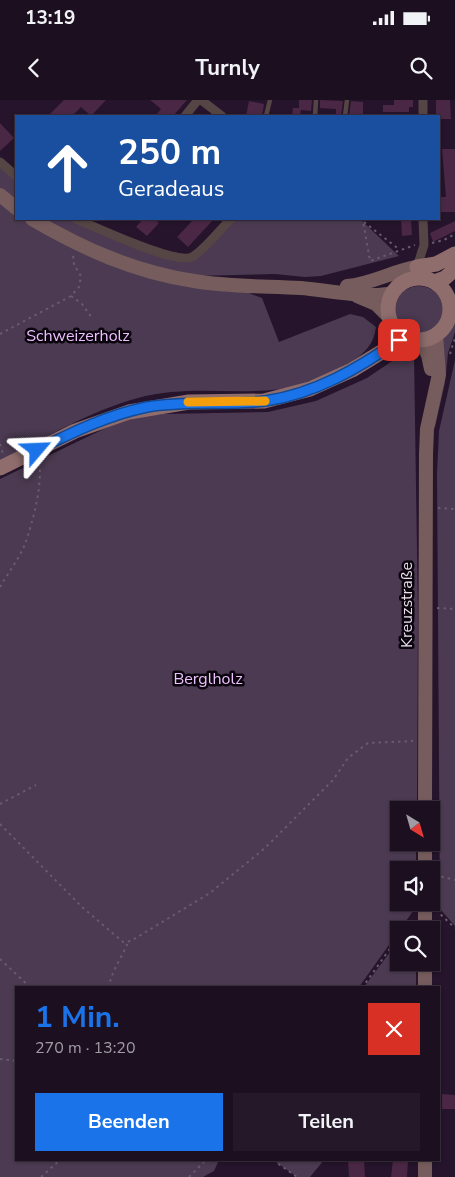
<!DOCTYPE html>
<html lang="de">
<meta charset="utf-8">
<style>
body{margin:0;font-family:"Nunito Sans",sans-serif;background:#251829;color:#f1f3f6;height:100vh;display:flex;flex-direction:column;font-size:19px;white-space:nowrap}
*{box-sizing:border-box;margin:0}
p{font-size:16px;color:#a09ca5}
.icon{flex:none;width:28px;height:28px;fill:none;stroke:currentColor;stroke-width:2;stroke-linecap:round;stroke-linejoin:round}
.map{position:relative;flex:1;overflow:hidden}
.side{position:absolute;left:15px;top:886px;width:425px;height:175px;display:flex;flex-direction:column;background:#1c0f20;border-radius:0px;box-shadow:0 1px 4px #0004,0 0 0 1px #3a2f3e}
.side>*{flex:none}
.top-card{position:absolute;left:15px;top:15px;width:425px;height:105px;border-radius:0px;box-shadow:0 1px 4px #0004,0 0 0 1px #3a2f3e;background:#1a4fa0;color:#fff;overflow:hidden}
.needle{width:32px;rotate:143deg}
.tools{position:absolute;left:390px;top:701px;display:grid;gap:10px}
.tools a{display:grid;place-items:center;width:50px;height:50px;border-radius:0px;background:#1c0f20;box-shadow:0 1px 4px #0004,0 0 0 1px #3a2f3e;font-size:25px}
.pin{position:absolute;display:grid;place-items:center;width:42px;height:42px;color:#fff;margin:-21px;border-radius:10px;box-shadow:0 2px 8px #0006}
.me{position:absolute;width:55px;margin:-28px;rotate:64deg;stroke-linejoin:round;filter:drop-shadow(0 0 4px #0008)}
.turn{display:flex;align-items:center;gap:18px;height:105px;padding:0 20px;font-size:22px}
.turn .icon{width:65px;height:65px;stroke-width:2.5}
.turn b{display:block;font-size:35px;line-height:42px}
.round{display:grid;place-items:center;flex:none;width:52px;height:52px;border-radius:0px;background:#251829}
.overview{display:flex;align-items:center;justify-content:space-between;height:85px;padding:0 20px}
h1{font-size:30px;font-weight:700;line-height:38px;color:#1a73e8}
.cta{display:flex;gap:10px;margin-top:auto;padding:10px 20px}
.cta a{flex:1;height:58px;border-radius:0px;background:#1a73e8;color:#fff;font-size:20px;font-weight:700;line-height:58px;text-align:center}
.cta a+a{background:#251829;color:#f1f3f6}
.status{display:flex;justify-content:space-between;align-items:center;height:35px;padding:0 25px;background:#1c0f20;direction:ltr}
.status svg{height:14px;fill:currentColor}
header{display:flex;justify-content:space-between;align-items:center;height:65px;padding:0 20px;background:#1c0f20;font-size:22px;font-weight:700}
.map>svg:first-child{display:block}
</style>
<div class="status"><b>13:19</b><svg viewBox="0 0 49 12"><path d="M0 12V9h3v3zM5 12V6h3v6zM10 12V3h3v9zM15 12V0h3v12zM26 1h20v11H26zM47 4h2v5h-2z"/></svg></div>
<header><svg class="icon" aria-label="back" viewBox="0 0 24 24"><path d="M15 5l-7 7 7 7"/></svg>Turnly<svg class="icon" aria-label="search" viewBox="0 0 24 24"><circle cx="10" cy="10" r="6"/><path d="M15 15l6 6"/></svg></header>
<div class="map">
<svg width="455" height="1077" viewBox="0 0 455 1077">
<rect width="100%" height="100%" fill="#25142b"/>
<!-- green -->
<path fill="#4b3a51" d="M 0,62 L 16,76 L 16,103 L 0,90 Z
M 0,101 L 16,114 L 16,119 L 23,119 L 70,147 L 106,163 L 195,188 L 249,193 L 262,198 L 279,242 L 350,214 L 363,217 L 376,227 C 374,244 365,253 351,262 C 277,312 214,278 138,298 C 90,311 45,338 0,360 Z
M 40,119 L 76,119 L 134,144 L 193,156 L 231,119 L 360,119 L 399,156 L 321,176 L 305,177 L 275,174 L 193,176 L 142,165 L 108,153 Z
M395 210a24 24 0 1 1 48 0a24 24 0 1 1-48 0Z
M 455,190 L 455,232 L 448,253 L 445,283 L 435,327 L 433,327 L 441,240 L 451,225 L 454,215 Z
M 407,251 L 414,255 L 418,515 L 417,710 L 399,710 L 399,742 L 416,743 L 416,770 L 399,770 L 399,802 L 416,803 L 416,807 L 359,887 L 16,888 L 16,1060 L 219,1060 L 214,1071 L 203,1077 L 0,1077 L 0,379 L 112,325 L 137,317 L 163,314 L 268,312 L 316,301 L 367,278 Z
M 455,260 L 455,826 L 440,809 L 437,374 L 439,331 Z
M 399,840 L 399,862 L 416,863 L 416,887 L 364,887 Z
M 273,1060 L 324,1060 L 310,1077 L 297,1077 Z"/>
<!-- building -->
<path fill="#4a2744" d="M 64,0 L 106,0 L 91,16 L 81,7 L 72,16 L 48,16 Z
M 150,0 L 187,0 L 173,16 L 155,16 L 161,9 Z
M 299,0 L 312,0 L 311,11 L 301,10 L 300,16 L 292,16 L 293,8 L 299,8 Z
M 320,0 L 343,1 L 341,16 L 336,16 L 336,9 L 320,8 Z
M 394,0 L 413,0 L 413,7 L 409,7 L 409,12 L 383,12 L 383,5 L 394,5 Z
M 436,0 L 450,0 L 451,19 L 439,19 L 439,16 L 436,16 Z
M 249,1 L 264,4 L 262,16 L 246,16 Z
M 351,1 L 363,2 L 363,16 L 349,16 Z
M 0,23 L 14,38 L 0,51 Z
M 442,49 L 455,49 L 455,112 L 439,112 L 439,97 L 446,97 Z
M 143,119 L 154,119 L 159,123 L 147,136 L 136,127 Z
M 194,119 L 214,119 L 188,147 L 177,137 Z
M 401,119 L 411,119 L 412,135 L 402,136 Z
M 455,121 L 455,131 L 433,142 L 430,133 Z
M 442,994 L 455,995 L 455,1009 L 442,1009 Z
M 348,1060 L 364,1060 L 365,1077 L 349,1077 Z
M 393,1060 L 408,1060 L 407,1077 L 391,1077 Z"/>
<g fill="none" stroke-linecap="round" stroke-linejoin="round">
<!-- path -->
<path stroke="#695a6e" stroke-width="2" stroke-dasharray="2.5 4" stroke-linecap="butt" d="M 360,119 L 363,121 L 370,161 L 415,145
M 364,122 L 400,150
M 432,143 L 444,140 L 455,134
M 71,196 L 82,204 L 92,218
M 0,234 L 71,196 L 79,187 L 81,176 L 74,165 L 73,154
M 450,254 L 455,238
M 0,344 L 3,354
M 438,408 L 455,409
M 0,487 C 8,473 19,459 25,444 C 33,422 43,383 39,361
M 437,508 L 455,509
M 0,704 L 36,685
M 0,724 L 82,807 L 123,842 L 131,841 L 210,793 L 265,748 L 333,680 L 348,658 L 368,643 L 413,641
M 435,735 L 435,718
M 435,775 L 455,780
M 434,777 L 436,798
M 436,810 L 455,828
M 404,830 L 414,821
M 436,858 L 437,832
M 0,859 L 31,888
M 109,888 C 110,873 123,856 128,842
M 362,888 L 399,836
M 0,959 L 16,961
M 273,1060 L 297,1077
M 41,1077 L 60,1060
M 189,1077 L 206,1060"/>
<!-- lane -->
<path stroke="#554545" stroke-width="4.5" d="M 266,16 L 270,0
M 315,16 L 316,0
M 345,16 L 347,0"/>
<!-- street -->
<path stroke="#554545" stroke-width="9" d="M 201,0 L 222,16
M 185,16 L 198,0
M 423,16 L 423,0
M 0,62 L 16,76
M 76,119 C 96,127 175,165 192,157 C 204,151 221,128 231,119
M 417,167 L 424,145 L 423,119"/>
<!-- secondary -->
<path stroke="#765c5c" stroke-width="14" d="M 0,95 L 16,108
M 32,119 C 83,149 135,172 194,181 C 230,187 266,186 301,188 C 326,190 369,199 392,193
M 347,186 C 372,184 392,171 417,167
M 357,196 L 376,204 L 388,216
M 420,240 L 428,255 L 431,269
M 425,710 L 426,354 L 427,329 L 439,274 L 436,235
M 425,770 L 425,742
M 425,830 L 425,802
M 425,862 L 425,888
M 425,1060 L 425,1077"/>
<!-- primary -->
<path stroke="#8f6d6d" stroke-width="15" d="M 417,167 L 436,164 L 455,154
M388 209a31 31 0 1 1 62 0a31 31 0 1 1-62 0Z
M 434,182 L 445,178 L 455,169
M 0,368 L 75,331 L 129,312 L 189,302 L 264,301 L 310,289 L 352,270 L 406,237"/>
</g>
<g fill="none" stroke-linecap="round" stroke-linejoin="round">
<defs>
<path id="route" d="M 37,350 C 73,332 108,315 147,307 C 186,300 226,306 265,301 C 315,294 359,268 399,240"/>
</defs>
<!-- route casing -->
<use href="#route" stroke="#114b97" stroke-width="12"/>
<!-- route -->
<use href="#route" stroke="#1a73e8" stroke-width="9"/>
<!-- slow -->
<path stroke="#f59e0b" stroke-width="9" d="M 188,302 L 265,301"/>
</g>
<g text-anchor="middle" dominant-baseline="central" stroke-width="5" stroke-linejoin="round" paint-order="stroke">
<!-- park labels -->
<g font-size="16" fill="#eec0ff" stroke="#0a040d">
<text x="78" y="236">Schweizerholz</text>
<text x="208" y="579">Berglholz</text>
</g>
<!-- street labels -->
<g font-size="16" fill="#ece0f0" stroke="#0a040d">
<text transform="translate(407 505) rotate(-90)">Kreuzstraße</text>
</g>
</g>
</svg>
<div class="tools">
<a><svg class="needle" viewBox="-14 -14 28 28"><path d="M0-13l5 13h-10z" fill="#e53935"/><path d="M0 13l5-13h-10z" fill="#a09ca5"/></svg></a>
<a><svg class="icon" aria-label="sound" viewBox="0 0 24 24"><path d="M4 9h4l5-4v14l-5-4H4zM17 9q2 3 0 6"/></svg></a>
<a><svg class="icon" aria-label="search" viewBox="0 0 24 24"><circle cx="10" cy="10" r="6"/><path d="M15 15l6 6"/></svg></a>
</div>
<div class="pin" style="left:399px;top:240px;background:#d93025"><svg class="icon" aria-label="arrive" viewBox="0 0 24 24"><path d="M6 21V4h12l-3 4 3 4H6"/></svg></div>
<svg class="me" style="left:37px;top:350px" viewBox="-20 -20 40 40"><path d="M0-17L14 15 0 8-14 15z" fill="#1a73e8" stroke="#fff" stroke-width="4"/></svg>
<div class="top-card">
<div class="turn"><svg class="icon" aria-label="ahead" viewBox="0 0 24 24"><path d="M12 20V5M6 11l6-6 6 6"/></svg><div><b>250 m</b>Geradeaus</div></div>
</div>
<section class="side">
<div class="overview"><div><h1>1 Min.</h1><p>270 m · 13:20</p></div><a class="round" style="background:#d93025;color:#fff"><svg class="icon" aria-label="close" viewBox="0 0 24 24"><path d="M6 6l12 12M18 6L6 18"/></svg></a></div>
<div class="cta"><a>Beenden</a><a>Teilen</a></div>
</section>
</div>
